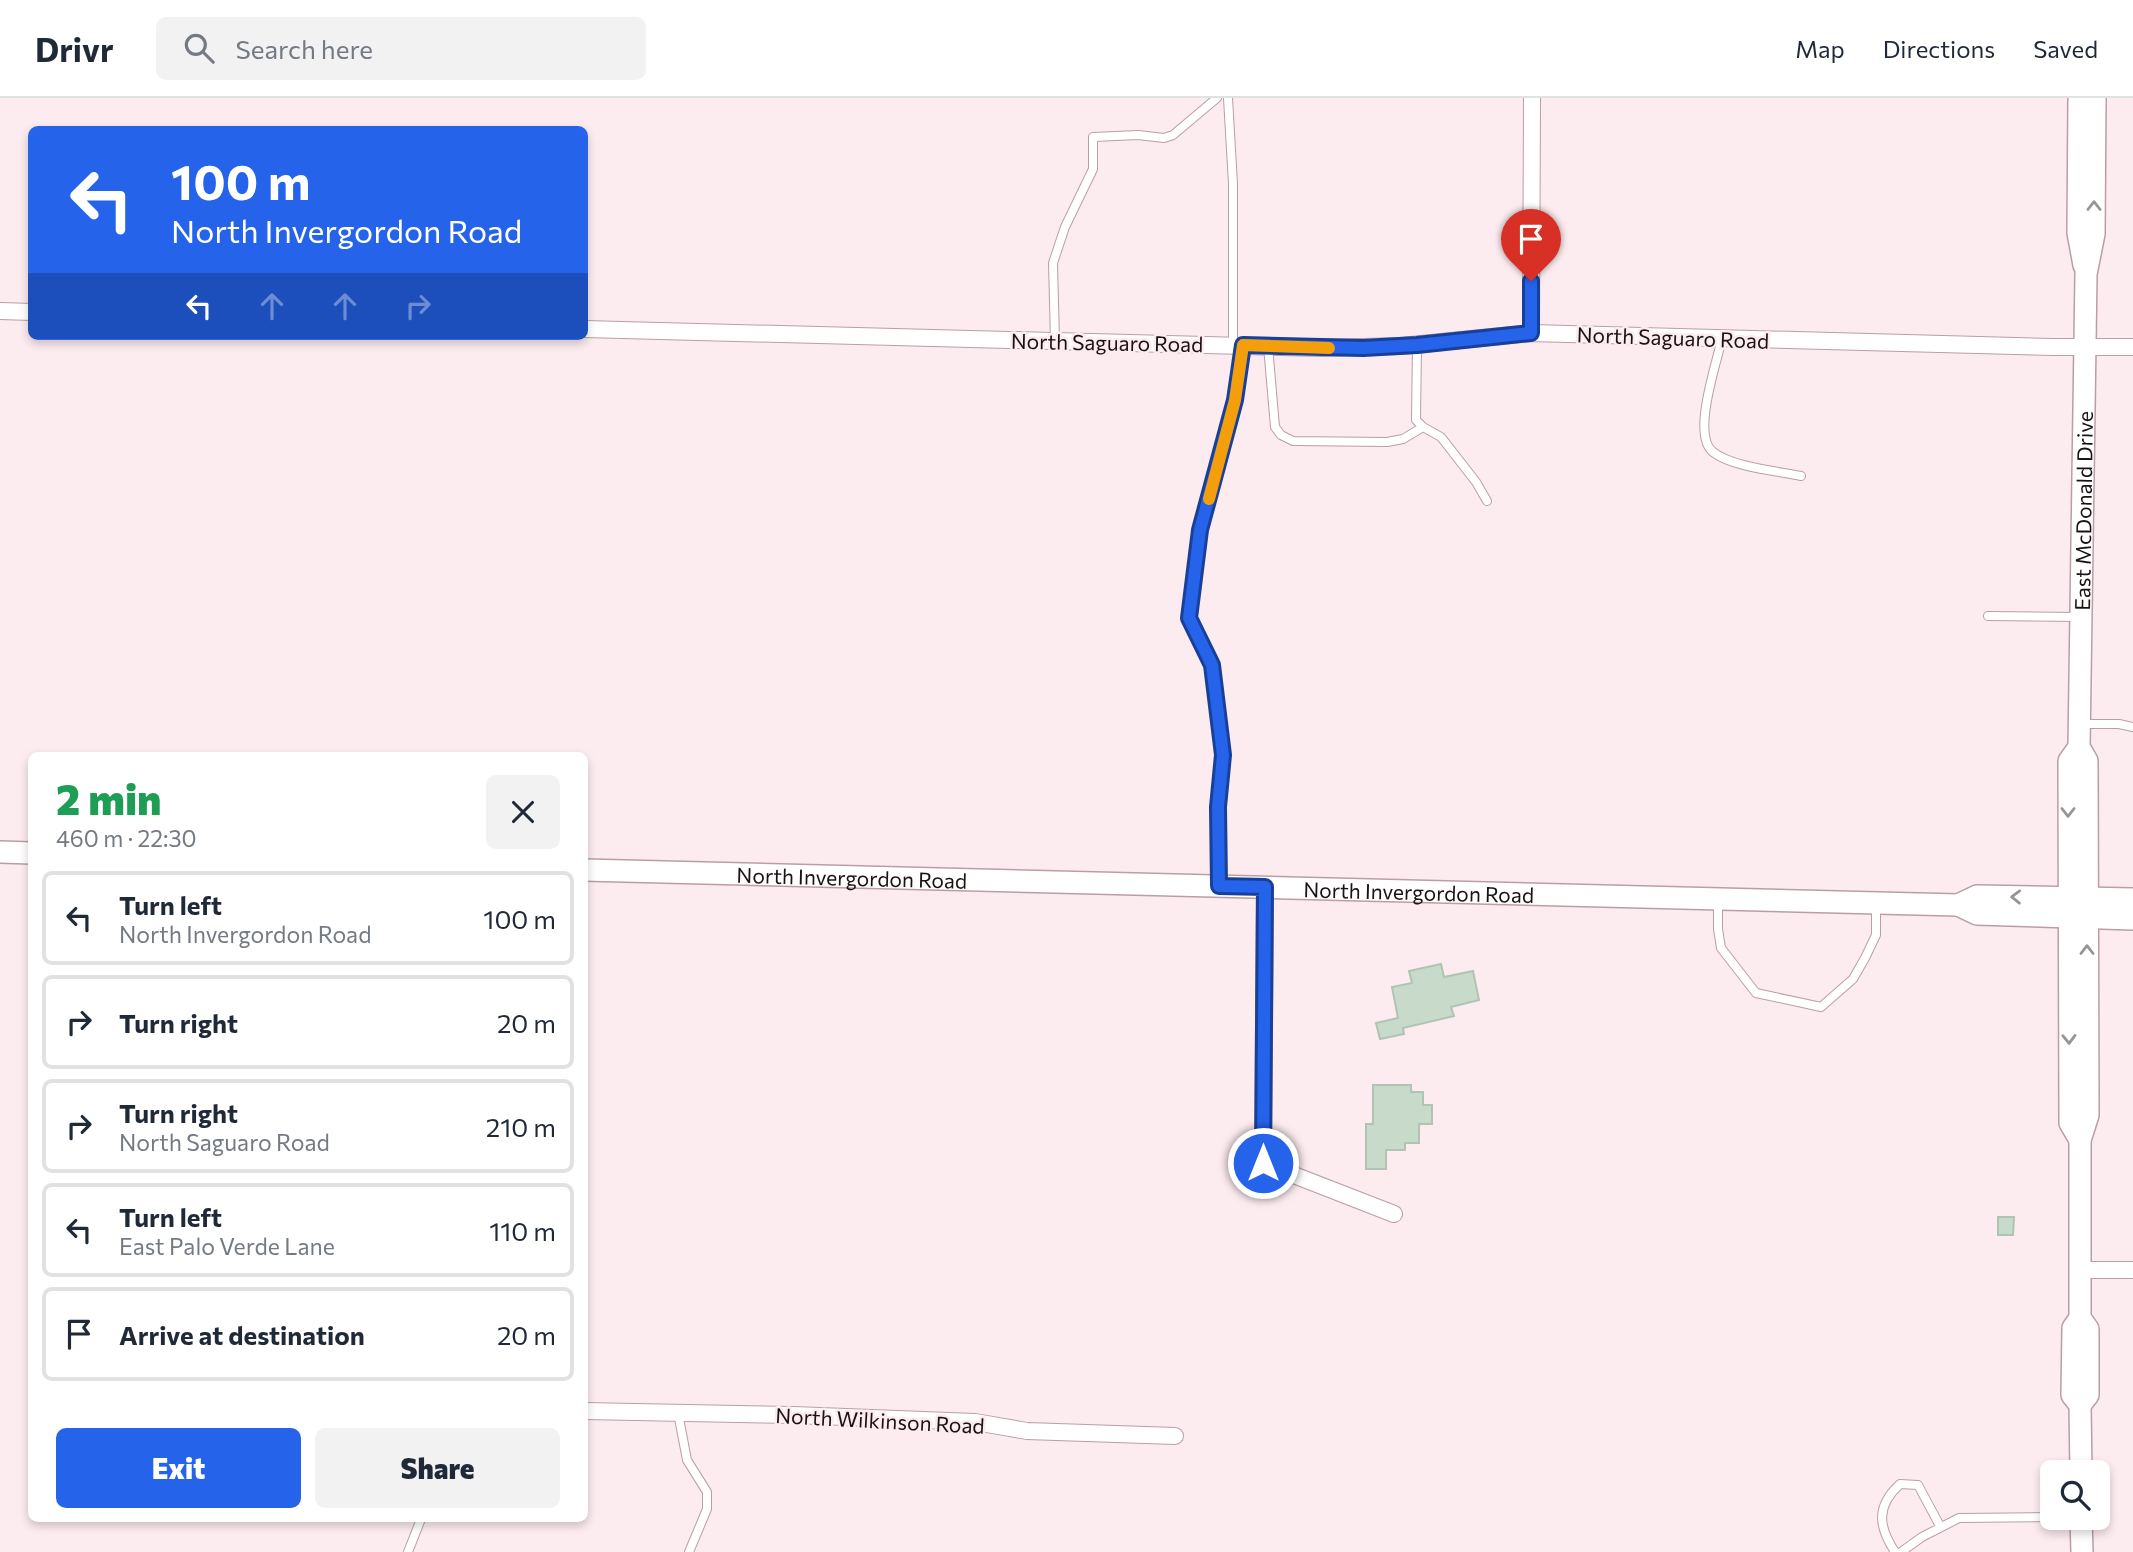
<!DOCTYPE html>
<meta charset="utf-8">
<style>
body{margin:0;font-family:Commissioner,sans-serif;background:#f2f2f3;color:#1f2937;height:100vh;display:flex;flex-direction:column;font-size:26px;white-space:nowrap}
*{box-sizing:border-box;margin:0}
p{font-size:23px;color:#747a83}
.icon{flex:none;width:38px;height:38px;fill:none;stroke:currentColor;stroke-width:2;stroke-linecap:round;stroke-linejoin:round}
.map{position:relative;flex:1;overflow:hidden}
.drawer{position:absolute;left:28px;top:654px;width:560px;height:770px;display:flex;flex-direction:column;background:#fff;border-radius:10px;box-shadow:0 4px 10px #0003}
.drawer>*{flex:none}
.top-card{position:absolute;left:28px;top:28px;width:560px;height:214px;border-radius:10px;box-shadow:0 4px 10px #0003;background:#2563eb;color:#fff;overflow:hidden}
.tools{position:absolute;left:2040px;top:1362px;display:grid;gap:14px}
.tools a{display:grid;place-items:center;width:70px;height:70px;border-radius:10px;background:#fff;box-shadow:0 4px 10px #0003;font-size:35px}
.pin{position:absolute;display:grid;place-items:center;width:60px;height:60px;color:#fff;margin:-72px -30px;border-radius:50% 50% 50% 0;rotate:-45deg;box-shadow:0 0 7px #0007}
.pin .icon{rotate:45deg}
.me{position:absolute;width:77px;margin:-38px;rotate:0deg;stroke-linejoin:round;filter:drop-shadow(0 0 5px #0008)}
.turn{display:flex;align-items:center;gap:24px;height:147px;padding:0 28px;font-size:32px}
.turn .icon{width:91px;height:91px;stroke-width:2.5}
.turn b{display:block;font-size:49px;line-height:60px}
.lanes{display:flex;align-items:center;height:66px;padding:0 28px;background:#0003;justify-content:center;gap:35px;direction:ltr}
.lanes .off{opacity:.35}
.round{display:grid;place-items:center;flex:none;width:74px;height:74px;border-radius:10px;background:#f2f2f3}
.headline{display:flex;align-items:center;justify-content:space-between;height:119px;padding:0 28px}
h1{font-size:42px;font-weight:800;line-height:52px;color:#1e9e55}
.button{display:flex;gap:14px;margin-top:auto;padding:14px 28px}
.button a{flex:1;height:80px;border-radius:10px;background:#2563eb;color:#fff;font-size:28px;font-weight:800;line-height:80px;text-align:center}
.button a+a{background:#f2f2f3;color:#1f2937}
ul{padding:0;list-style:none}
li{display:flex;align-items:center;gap:21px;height:94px;margin:0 14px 10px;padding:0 14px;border:4px solid #e0e1e3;border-radius:10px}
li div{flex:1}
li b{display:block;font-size:26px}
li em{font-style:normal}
header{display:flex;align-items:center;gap:42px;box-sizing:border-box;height:98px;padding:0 35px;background:#fff;border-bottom:2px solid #e0e1e3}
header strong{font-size:33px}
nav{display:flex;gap:38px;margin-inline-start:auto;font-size:24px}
.search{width:490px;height:63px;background:#f2f2f3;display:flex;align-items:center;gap:18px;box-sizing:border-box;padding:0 24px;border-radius:10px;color:#747a83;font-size:26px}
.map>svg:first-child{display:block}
</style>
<header>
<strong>Drivr</strong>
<div class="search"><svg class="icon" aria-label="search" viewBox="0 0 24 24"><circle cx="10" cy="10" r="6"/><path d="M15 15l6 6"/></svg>Search here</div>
<nav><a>Map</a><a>Directions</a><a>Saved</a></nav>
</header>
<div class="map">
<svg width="2133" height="1454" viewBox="0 0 2133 1454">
<rect width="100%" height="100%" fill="#fcebef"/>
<!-- building -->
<path fill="#c8dbca" stroke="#b1c4b3" stroke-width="2" d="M 1441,866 L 1444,879 L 1473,873 L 1479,902 L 1451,909 L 1454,918 L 1403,930 L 1404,936 L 1380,941 L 1376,925 L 1398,920 L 1392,889 L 1412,885 L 1409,873 Z
M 1373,987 L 1411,987 L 1411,994 L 1423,994 L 1423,1007 L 1432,1007 L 1432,1026 L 1419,1026 L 1419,1045 L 1405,1045 L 1405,1052 L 1386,1052 L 1386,1071 L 1366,1071 L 1366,1026 L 1373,1026 Z
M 1998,1119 L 2014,1119 L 2013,1137 L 1998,1137 Z"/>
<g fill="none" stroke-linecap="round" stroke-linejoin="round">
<defs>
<path id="service" d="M 1228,0 L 1233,86 L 1233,247
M 1722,240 C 1717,265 1691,337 1713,354 C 1732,369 1777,373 1801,378
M 1055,243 L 1053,165 L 1065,129 L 1093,71 L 1093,39 L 1138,37 L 1164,40 L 1173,37 L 1217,0
M 1417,247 L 1416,322 L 1423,329 L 1441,339 L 1476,384 L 1487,403
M 1268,248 L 1275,329 L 1281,337 L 1293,343 L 1387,344 L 1403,341 L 1423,329
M 1988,518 L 2081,519
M 2080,626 L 2119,626 L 2133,629
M 1219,785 L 1218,709 L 1223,657 L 1212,567 L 1189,520 L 1200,432 L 1235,302 L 1243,248
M 1718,801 L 1718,831 L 1721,850 L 1756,895 L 1821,909 L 1853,881 L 1865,860 L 1876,837 L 1876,808
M 678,1315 L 687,1362 L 707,1394 L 707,1411 L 689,1454
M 408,1454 L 421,1421
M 1895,1454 C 1878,1428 1876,1408 1900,1386 L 1918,1387 L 1940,1428
M 1901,1454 L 1922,1439 L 1959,1420 L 2053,1419"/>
<path id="minor" d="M 0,213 L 32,214
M 584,231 L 1322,250 L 1401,248 L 1531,235 L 2053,249 L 2133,249
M 1531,235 L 1532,0
M 1265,789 L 1263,1065 L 1394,1116
M 2080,1172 L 2133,1172
M 584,1313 L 794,1317 L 975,1324 L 1027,1333 L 1175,1338"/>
<g id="tertiary">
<path d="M 2079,0 L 2078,135 L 2084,167"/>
<path d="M 2079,649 L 2069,663 L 2070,1025 L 2080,1042"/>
<path d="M 0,754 L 32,755"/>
<path id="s1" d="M 584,772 L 1958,807 L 1977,816 L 2133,821"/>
<path d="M 1958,807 L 1977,798 L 2133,801"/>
<path d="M 2080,1220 L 2073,1230 L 2072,1297 L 2080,1307 L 2081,1374"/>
<path id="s2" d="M 2080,1307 L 2088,1297 L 2088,1231 L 2080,1220 L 2080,1042 L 2088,1017 L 2087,663 L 2079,649 L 2086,176 L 2094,136 L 2095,0"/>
<path d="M 2081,1419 L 2082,1454"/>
</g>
</defs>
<!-- service casing -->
<use href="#service" stroke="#b99fa5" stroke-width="10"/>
<!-- minor casing -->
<use href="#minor" stroke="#b99fa5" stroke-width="18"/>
<!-- tertiary casing -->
<use href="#tertiary" stroke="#b99fa5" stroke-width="24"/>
<!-- service -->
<use href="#service" stroke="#fff" stroke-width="8"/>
<!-- minor -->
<use href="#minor" stroke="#fff" stroke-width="16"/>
<!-- tertiary -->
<use href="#tertiary" stroke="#fff" stroke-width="21"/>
</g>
<!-- one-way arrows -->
<defs><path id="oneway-chevron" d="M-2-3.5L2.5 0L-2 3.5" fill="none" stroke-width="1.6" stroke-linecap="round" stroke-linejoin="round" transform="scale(1.75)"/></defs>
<g stroke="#989495">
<use href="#oneway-chevron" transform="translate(2094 108) rotate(-90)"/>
<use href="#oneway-chevron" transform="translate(2068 714) rotate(90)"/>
<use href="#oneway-chevron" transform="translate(2016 799) rotate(-179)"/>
<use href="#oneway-chevron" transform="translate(2087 852) rotate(-90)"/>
<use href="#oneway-chevron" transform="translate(2069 941) rotate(89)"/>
</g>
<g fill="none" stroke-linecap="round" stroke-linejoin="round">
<defs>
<path id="route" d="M 1263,1065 L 1265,789 L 1219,788 L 1218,709 L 1223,657 L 1212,567 L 1189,520 L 1200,432 L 1235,302 L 1243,247 L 1363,250 L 1417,247 L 1531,235 L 1531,183"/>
</defs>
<!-- route casing -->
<use href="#route" stroke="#184099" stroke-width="18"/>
<!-- route -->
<use href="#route" stroke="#2563eb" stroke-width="12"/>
<!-- slow -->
<path stroke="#f59e0b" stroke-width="12" d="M 1209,401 L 1235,302 L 1243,247 L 1329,250"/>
</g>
<g text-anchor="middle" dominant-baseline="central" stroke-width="5" stroke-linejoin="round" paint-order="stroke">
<!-- street labels -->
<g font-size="21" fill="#1b1214" stroke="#fcebef">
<text transform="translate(1673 239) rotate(2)">North Saguaro Road</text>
<text transform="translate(1107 244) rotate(1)">North Saguaro Road</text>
<text stroke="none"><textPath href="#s2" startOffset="903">East McDonald Drive</textPath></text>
<text stroke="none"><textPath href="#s1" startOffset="268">North Invergordon Road</textPath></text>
<text stroke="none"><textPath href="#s1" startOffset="835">North Invergordon Road</textPath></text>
<text transform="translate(880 1322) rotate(3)">North Wilkinson Road</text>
</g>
</g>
</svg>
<div class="tools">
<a><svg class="icon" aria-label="search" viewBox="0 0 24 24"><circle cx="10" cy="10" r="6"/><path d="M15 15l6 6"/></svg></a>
</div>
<div class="pin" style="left:1531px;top:183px;background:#d93025"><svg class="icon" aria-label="arrive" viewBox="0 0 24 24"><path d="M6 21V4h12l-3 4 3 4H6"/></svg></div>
<svg class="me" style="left:1263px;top:1065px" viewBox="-20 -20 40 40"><circle r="17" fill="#2563eb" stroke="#fff" stroke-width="3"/><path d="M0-11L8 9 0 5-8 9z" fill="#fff"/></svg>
<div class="top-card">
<div class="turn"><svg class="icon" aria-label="left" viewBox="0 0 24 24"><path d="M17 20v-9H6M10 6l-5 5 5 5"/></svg><div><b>100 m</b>North Invergordon Road</div></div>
<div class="lanes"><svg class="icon" aria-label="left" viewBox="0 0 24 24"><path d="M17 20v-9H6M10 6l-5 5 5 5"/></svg><svg class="icon off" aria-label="ahead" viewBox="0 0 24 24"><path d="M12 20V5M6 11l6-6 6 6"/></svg><svg class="icon off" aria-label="ahead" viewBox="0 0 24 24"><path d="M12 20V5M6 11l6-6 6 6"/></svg><svg class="icon off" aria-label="right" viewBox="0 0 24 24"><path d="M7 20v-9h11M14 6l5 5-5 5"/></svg></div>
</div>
<section class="drawer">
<div class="headline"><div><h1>2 min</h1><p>460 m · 22:30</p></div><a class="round"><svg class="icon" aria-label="close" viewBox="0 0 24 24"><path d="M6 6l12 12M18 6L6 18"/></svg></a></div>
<ul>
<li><svg class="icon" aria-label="left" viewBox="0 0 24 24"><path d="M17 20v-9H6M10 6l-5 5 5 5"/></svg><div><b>Turn left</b><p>North Invergordon Road</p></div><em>100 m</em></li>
<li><svg class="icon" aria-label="right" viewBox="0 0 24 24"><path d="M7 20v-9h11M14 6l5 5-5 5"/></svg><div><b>Turn right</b></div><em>20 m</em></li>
<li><svg class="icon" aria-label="right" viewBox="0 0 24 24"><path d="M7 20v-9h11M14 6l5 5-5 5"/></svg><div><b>Turn right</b><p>North Saguaro Road</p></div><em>210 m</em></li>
<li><svg class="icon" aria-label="left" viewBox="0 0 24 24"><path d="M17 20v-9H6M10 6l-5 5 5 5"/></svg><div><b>Turn left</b><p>East Palo Verde Lane</p></div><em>110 m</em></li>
<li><svg class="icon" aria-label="arrive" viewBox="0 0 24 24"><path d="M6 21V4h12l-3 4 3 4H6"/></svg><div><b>Arrive at destination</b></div><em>20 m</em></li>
</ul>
<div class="button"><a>Exit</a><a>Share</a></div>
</section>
</div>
